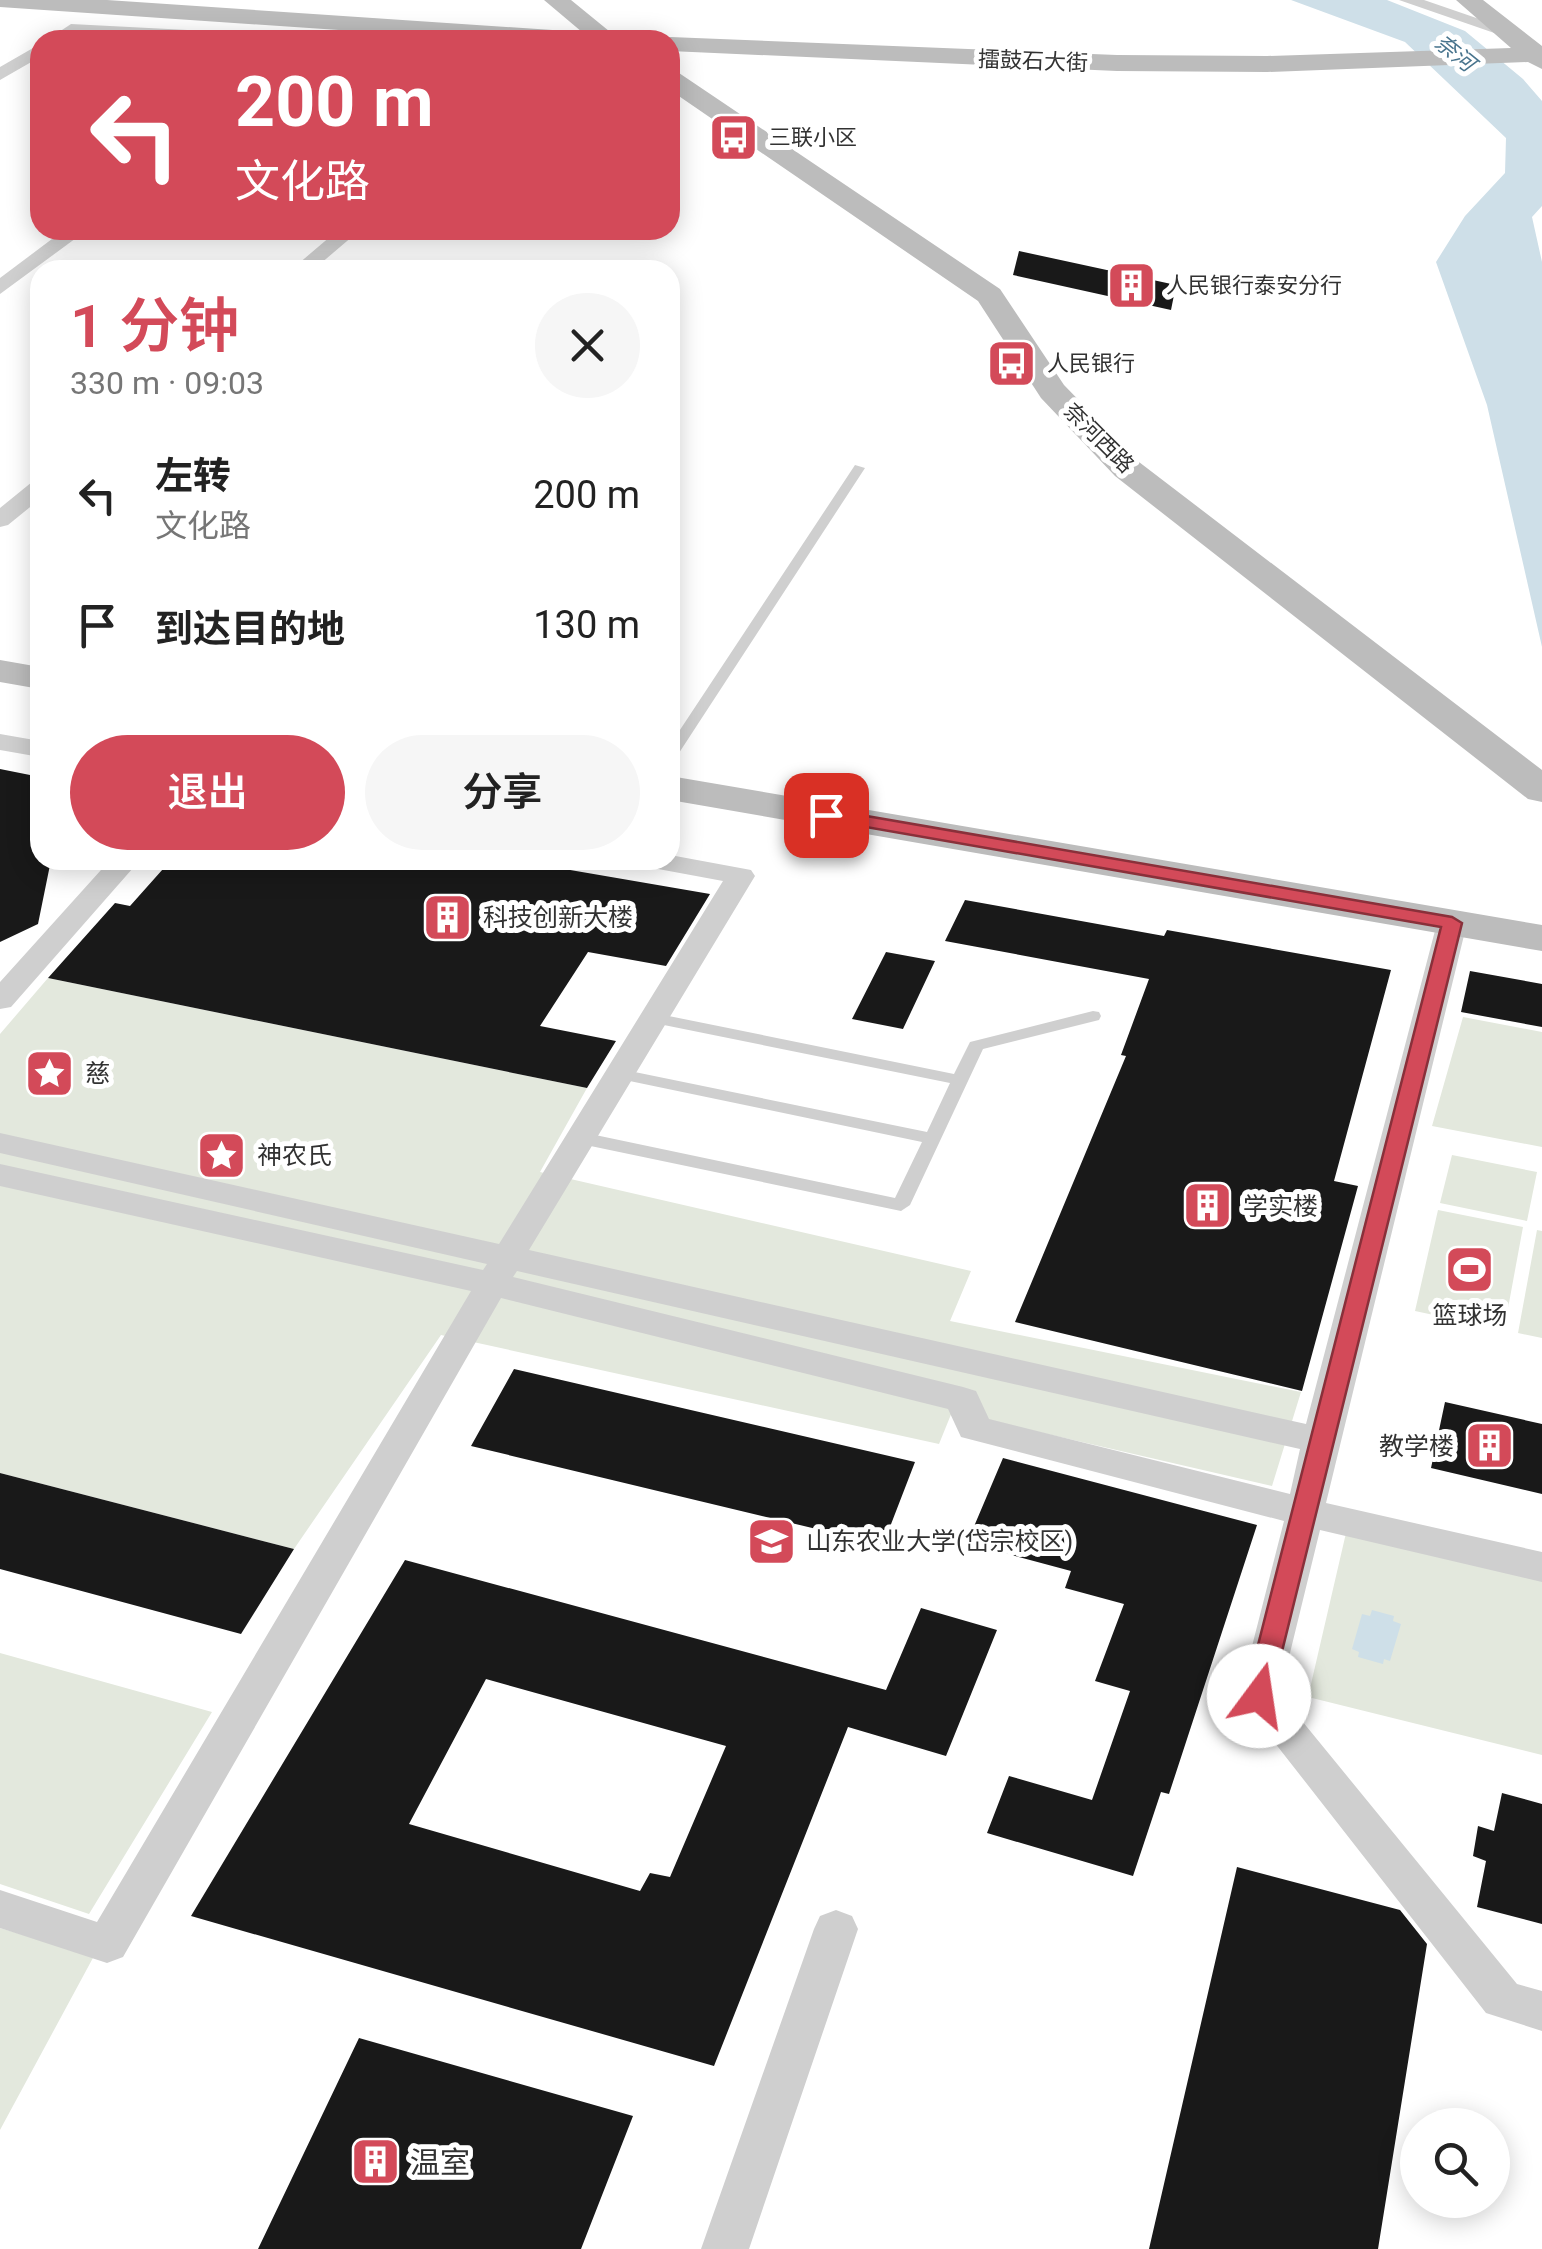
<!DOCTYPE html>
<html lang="zh">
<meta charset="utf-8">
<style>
body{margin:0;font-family:Roboto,"Noto Sans SC",sans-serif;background:#f6f6f6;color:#222;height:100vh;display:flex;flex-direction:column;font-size:38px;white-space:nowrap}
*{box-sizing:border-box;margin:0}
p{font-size:32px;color:#767676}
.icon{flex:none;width:55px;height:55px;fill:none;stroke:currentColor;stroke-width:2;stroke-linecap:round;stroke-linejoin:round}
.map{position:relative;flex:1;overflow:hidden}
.sheet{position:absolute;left:30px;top:260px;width:650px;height:610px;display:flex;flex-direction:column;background:#fff;border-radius:30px;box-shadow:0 5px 25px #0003}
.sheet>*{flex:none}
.hud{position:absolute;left:30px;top:30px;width:650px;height:210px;border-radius:30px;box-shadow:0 5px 25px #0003;background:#d34a59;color:#fff;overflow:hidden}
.fabs{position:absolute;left:1400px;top:2108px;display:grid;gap:20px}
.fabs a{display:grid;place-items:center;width:110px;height:110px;border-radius:50%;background:#fff;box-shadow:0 5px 25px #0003;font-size:50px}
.pin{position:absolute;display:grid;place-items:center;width:85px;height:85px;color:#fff;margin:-42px;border-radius:20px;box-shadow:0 5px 15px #0006}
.me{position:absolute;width:110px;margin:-55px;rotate:14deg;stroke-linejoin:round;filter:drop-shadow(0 0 8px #0008)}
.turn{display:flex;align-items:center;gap:35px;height:210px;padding:0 40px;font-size:45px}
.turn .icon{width:130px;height:130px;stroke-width:2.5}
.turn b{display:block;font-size:70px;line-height:85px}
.round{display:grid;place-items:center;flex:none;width:105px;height:105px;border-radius:52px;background:#f6f6f6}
.summary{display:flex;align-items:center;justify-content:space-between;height:170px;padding:0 40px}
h1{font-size:60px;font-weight:600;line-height:75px;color:#d34a59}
.action{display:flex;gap:20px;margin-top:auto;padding:20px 40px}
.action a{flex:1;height:115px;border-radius:60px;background:#d34a59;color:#fff;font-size:40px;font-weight:600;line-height:115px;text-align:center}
.action a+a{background:#f6f6f6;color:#222}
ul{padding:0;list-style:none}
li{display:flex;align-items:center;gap:30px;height:130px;padding:0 40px}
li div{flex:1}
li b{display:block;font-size:38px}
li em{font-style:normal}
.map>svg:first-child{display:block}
</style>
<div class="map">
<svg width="1542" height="2249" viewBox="0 0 1542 2249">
<rect width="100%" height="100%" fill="#fff"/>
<!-- green -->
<path fill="#e3e8dd" d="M 48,978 L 587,1088 L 540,1172 L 971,1271 L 950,1321 L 1301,1392 L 1272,1486 L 952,1412 L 939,1444 L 441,1335 L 294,1549 L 0,1473 L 0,1034 Z
M 1463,1017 L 1542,1032 L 1542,1147 L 1432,1126 Z
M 1452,1155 L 1537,1172 L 1527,1221 L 1440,1203 Z
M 1438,1210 L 1523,1227 L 1504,1330 L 1415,1311 Z
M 1537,1230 L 1542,1231 L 1542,1338 L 1518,1333 Z
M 1346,1533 L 1542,1579 L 1542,1755 L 1308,1697 Z
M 0,1653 L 212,1712 L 89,1914 L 0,1884 Z
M 0,1928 L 94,1956 L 0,2130 Z"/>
<!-- water -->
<path fill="#cedfe8" d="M 1291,0 L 1387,0 L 1465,31 L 1523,79 L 1542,101 L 1542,206 L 1532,217 L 1542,262 L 1542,647 L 1487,405 L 1436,262 L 1465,216 L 1505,173 L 1506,138 L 1405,42 Z
M 1372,1610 L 1394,1616 L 1393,1621 L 1401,1624 L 1390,1661 L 1384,1659 L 1383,1664 L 1358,1657 L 1359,1652 L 1352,1649 L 1362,1614 L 1370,1616 Z"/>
<!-- building -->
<path fill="#191919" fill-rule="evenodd" d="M 1019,251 L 1176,285 L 1171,310 L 1013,275 Z
M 0,769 L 40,777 L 40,860 L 51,860 L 38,924 L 0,942 Z
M 171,860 L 512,860 L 710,894 L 666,966 L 588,952 L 540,1026 L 616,1041 L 587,1088 L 48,978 L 115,903 L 130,906 Z
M 965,900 L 1164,936 L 1167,930 L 1391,970 L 1334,1181 L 1358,1186 L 1302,1391 L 1015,1322 L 1126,1056 L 1121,1055 L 1149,979 L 945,941 Z
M 886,952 L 935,961 L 903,1029 L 852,1019 Z
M 1470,971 L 1542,984 L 1542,1027 L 1461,1012 Z
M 514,1369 L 915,1462 L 883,1545 L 471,1446 Z
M 1445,1402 L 1542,1424 L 1542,1494 L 1431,1468 Z
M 1003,1458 L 1257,1525 L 1169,1794 L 1161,1792 L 1133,1876 L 987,1833 L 1009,1776 L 1092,1800 L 1130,1691 L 1095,1681 L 1124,1604 L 1065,1588 L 1071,1571 L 967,1543 Z
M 0,1473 L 294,1549 L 241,1634 L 0,1569 Z
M 405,1560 L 886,1690 L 921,1608 L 997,1630 L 946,1756 L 848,1727 L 714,2066 L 191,1916 ZM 486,1679 L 726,1746 L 670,1877 L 650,1873 L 640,1891 L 409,1824 Z
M 1502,1793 L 1542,1804 L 1542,1924 L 1477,1907 L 1486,1861 L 1473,1856 L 1478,1826 L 1494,1831 Z
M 1237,1867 L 1400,1910 L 1427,1944 L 1378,2249 L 1149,2249 Z
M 359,2038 L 633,2116 L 581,2249 L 258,2249 Z"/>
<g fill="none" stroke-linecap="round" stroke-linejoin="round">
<!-- lane -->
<path fill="#cfcfcf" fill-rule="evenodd" d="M 855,465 L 865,468 L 677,756 L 670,760 L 670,745 Z
M 1093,1011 L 1099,1012 L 1101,1016 L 1099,1020 L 983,1049 L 910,1205 L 901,1211 L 581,1144 L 572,1138 L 581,1132 L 895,1198 L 922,1142 L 620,1079 L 611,1074 L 620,1069 L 927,1132 L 950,1083 L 654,1023 L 646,1018 L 654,1013 L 954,1074 L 970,1042 Z"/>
<!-- street -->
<path fill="#cfcfcf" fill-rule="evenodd" d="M 1399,0 L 1424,0 L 1517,32 L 1503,36 Z
M 71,24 L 207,31 L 220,40 L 75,34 L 66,40 L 47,40 Z
M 40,44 L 40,57 L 0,80 L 0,67 Z
M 64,230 L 87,230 L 0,294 L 0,278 Z
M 338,230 L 360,230 L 313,270 L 291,270 Z
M 40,480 L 40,499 L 8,525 L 0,527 L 0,508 L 32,482 Z
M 0,734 L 40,741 L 40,757 L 0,750 Z
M 670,855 L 751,870 L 755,876 L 529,1250 L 1306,1424 L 1437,923 L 1442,917 L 1462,917 L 1467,923 L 1326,1503 L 1542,1552 L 1542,1582 L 1320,1530 L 1280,1694 L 1517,1984 L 1542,1991 L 1542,2031 L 1486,2013 L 1239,1697 L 1284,1521 L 961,1437 L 948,1409 L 501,1298 L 123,1957 L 107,1963 L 0,1928 L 0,1890 L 97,1922 L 471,1291 L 0,1186 L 0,1164 L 483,1270 L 487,1264 L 0,1153 L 0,1133 L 499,1244 L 723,881 L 642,866 L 638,860 L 670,860 ZM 517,1271 L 1300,1449 L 1290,1494 L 989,1419 L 976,1391 L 963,1387 L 513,1277 Z
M 110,860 L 140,860 L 11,1007 L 0,1009 L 0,982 Z
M 836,1910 L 852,1916 L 858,1929 L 749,2249 L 701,2249 L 814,1929 L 820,1916 Z"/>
<!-- secondary -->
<path fill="#bcbcbc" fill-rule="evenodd" d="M 0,0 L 107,0 L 582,32 L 544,0 L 571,0 L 620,40 L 486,40 L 0,7 Z
M 1456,0 L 1483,0 L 1542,46 L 1542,69 L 1528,62 L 1267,72 L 1117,71 L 670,51 L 670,40 L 660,40 L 670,37 L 1117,55 L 1267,56 L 1511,48 Z
M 670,70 L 679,73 L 1000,289 L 1064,385 L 1139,462 L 1542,770 L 1542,802 L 1528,799 L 1115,476 L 1041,398 L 978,301 L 670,90 Z
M 0,660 L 40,667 L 40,689 L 0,682 Z
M 670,776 L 1542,925 L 1542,951 L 670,800 Z"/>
</g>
<!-- route -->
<path fill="#d34a59" stroke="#89303a" stroke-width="2.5" d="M 826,809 L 1452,917 L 1462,923 L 1269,1704 L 1259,1708 L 1249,1704 L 1245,1696 L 1441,927 L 820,819 L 820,811 Z"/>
<!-- icons -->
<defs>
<symbol id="bus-square" viewBox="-11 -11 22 22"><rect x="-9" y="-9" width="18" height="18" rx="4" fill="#d34a59" stroke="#fff"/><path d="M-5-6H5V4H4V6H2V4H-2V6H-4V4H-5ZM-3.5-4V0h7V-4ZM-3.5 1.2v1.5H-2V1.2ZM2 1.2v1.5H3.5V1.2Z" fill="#fff"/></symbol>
<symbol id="building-square" viewBox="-11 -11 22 22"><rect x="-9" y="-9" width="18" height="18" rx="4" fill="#d34a59" stroke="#fff"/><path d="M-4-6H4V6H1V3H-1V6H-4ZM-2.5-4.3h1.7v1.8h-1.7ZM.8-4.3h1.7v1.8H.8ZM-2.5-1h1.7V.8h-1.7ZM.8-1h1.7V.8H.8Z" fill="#fff"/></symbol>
<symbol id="sight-square" viewBox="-11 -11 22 22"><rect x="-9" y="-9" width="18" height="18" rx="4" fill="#d34a59" stroke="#fff"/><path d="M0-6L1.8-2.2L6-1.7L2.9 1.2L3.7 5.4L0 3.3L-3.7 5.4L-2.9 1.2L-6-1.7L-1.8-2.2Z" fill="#fff"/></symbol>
<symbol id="stadium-square" viewBox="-11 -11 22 22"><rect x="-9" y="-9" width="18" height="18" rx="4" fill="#d34a59" stroke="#fff"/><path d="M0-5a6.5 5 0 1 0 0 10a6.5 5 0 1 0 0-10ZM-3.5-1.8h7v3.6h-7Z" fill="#fff"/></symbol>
<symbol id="university-square" viewBox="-11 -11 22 22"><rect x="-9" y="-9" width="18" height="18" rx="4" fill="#d34a59" stroke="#fff"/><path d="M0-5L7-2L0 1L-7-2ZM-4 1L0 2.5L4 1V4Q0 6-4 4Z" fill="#fff"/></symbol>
</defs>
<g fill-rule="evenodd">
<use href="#bus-square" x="706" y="110" width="55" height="55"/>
<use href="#building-square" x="1104" y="258" width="55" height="55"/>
<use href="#bus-square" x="984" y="336" width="55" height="55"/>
<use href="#building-square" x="420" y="890" width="55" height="55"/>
<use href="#sight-square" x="22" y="1046" width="55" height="55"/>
<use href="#sight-square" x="194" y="1128" width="55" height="55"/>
<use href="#building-square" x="1180" y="1178" width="55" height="55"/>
<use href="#stadium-square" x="1442" y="1242" width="55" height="55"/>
<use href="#building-square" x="1462" y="1418" width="55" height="55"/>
<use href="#university-square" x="744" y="1514" width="55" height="55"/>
<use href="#building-square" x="348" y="2134" width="55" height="55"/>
</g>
<g text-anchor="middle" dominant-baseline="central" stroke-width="10" stroke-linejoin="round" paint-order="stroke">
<!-- far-water labels -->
<g font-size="22" font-style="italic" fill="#48748d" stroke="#fff">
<text transform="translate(1455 53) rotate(39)">奈河</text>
</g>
<!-- far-street labels -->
<g font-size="22" fill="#323232" stroke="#fff">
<text transform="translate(1033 61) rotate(2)">擂鼓石大街</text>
<text transform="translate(1099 438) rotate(45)">奈河西路</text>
</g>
<!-- far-poi labels -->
<g font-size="22" fill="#323232" stroke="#fff" text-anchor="start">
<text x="769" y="137">三联小区</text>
<text x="1166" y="285">人民银行泰安分行</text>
<text x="1047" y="363">人民银行</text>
</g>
<!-- poi labels -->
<g font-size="25" fill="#323232" stroke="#fff" text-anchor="start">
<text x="483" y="917">科技创新大楼</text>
<text x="85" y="1073">慈</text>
<text x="257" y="1155">神农氏</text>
<text x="1243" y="1206">学实楼</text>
<text x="1470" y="1315" text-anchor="middle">篮球场</text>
<text x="1454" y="1446" text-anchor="end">教学楼</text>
<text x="806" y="1541">山东农业大学(岱宗校区)</text>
</g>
<!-- near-poi labels -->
<g font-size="30" fill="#323232" stroke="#fff" text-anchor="start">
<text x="410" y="2162">温室</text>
</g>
</g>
</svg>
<div class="fabs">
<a><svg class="icon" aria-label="search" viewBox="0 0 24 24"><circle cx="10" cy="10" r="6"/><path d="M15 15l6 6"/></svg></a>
</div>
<div class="pin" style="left:826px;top:815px;background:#d93025"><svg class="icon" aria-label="arrive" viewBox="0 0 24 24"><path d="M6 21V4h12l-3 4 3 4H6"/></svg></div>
<svg class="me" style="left:1259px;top:1696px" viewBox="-20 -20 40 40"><circle r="19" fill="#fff"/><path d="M0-13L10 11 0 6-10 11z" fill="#d34a59"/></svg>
<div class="hud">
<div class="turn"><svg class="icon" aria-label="left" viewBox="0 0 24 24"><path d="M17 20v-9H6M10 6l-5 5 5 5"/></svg><div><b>200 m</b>文化路</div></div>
</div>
<section class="sheet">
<div class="summary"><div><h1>1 分钟</h1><p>330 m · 09:03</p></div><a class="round"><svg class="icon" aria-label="close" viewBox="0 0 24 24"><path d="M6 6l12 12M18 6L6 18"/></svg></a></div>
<ul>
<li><svg class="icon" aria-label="left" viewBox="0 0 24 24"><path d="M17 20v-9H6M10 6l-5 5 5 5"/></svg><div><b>左转</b><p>文化路</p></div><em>200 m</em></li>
<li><svg class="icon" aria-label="arrive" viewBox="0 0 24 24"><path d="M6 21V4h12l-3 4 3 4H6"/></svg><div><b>到达目的地</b></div><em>130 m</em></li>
</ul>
<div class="action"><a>退出</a><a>分享</a></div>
</section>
</div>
